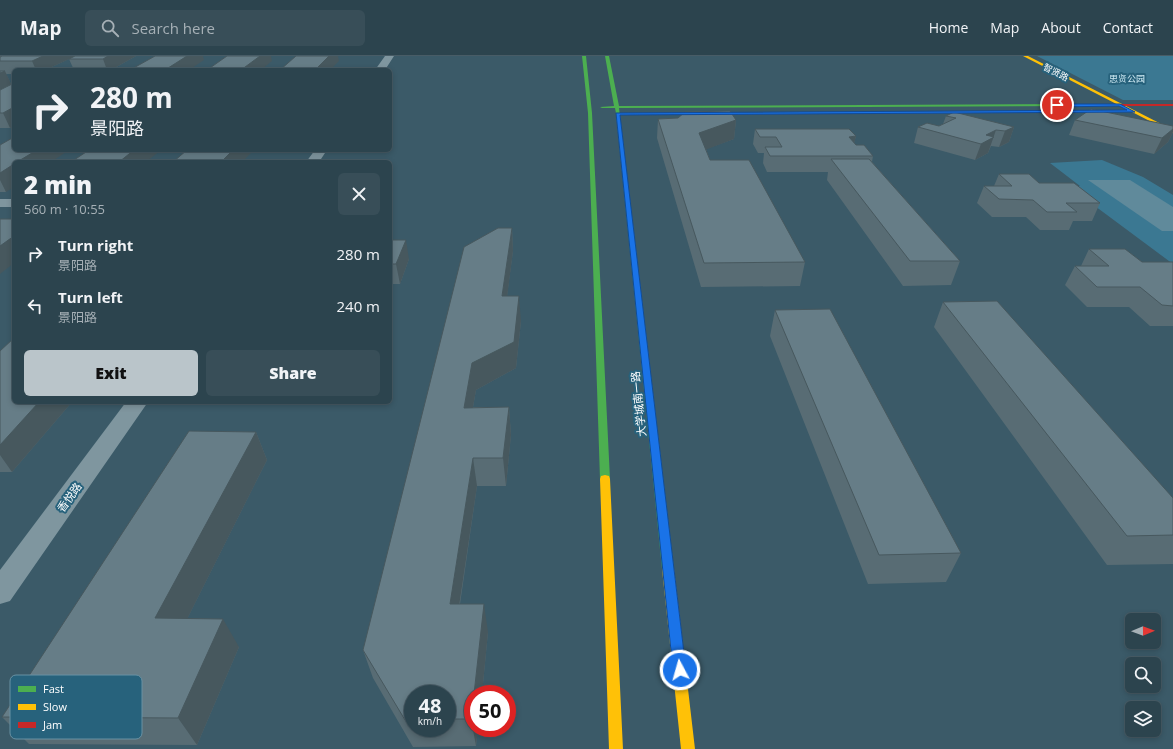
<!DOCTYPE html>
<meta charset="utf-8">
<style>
body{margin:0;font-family:"Open Sans","Noto Sans SC",sans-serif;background:#384e58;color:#f1f3f6;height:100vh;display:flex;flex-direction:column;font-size:15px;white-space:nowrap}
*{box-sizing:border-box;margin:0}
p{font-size:13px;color:#a6b0b6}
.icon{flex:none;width:22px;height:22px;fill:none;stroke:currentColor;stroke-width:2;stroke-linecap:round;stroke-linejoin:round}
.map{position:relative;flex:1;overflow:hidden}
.sheet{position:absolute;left:12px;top:104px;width:380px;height:244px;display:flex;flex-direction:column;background:#2c444e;border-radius:6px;box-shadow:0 2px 6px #0003,0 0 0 1px #485c66}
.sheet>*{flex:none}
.banner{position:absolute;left:12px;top:12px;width:380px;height:84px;border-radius:6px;box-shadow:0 2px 6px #0003,0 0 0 1px #485c66;background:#2c444e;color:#f1f3f6;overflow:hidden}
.needle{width:26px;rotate:89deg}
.controls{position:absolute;left:1125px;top:557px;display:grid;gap:8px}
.controls a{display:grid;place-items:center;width:36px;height:36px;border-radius:6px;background:#2c444e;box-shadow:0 2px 6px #0003,0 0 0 1px #485c66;font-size:20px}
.speed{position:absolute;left:404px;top:629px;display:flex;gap:8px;font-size:20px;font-weight:700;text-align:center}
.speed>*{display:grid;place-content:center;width:52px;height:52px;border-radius:50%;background:#2c444e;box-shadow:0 2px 6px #0003,0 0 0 1px #485c66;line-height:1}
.speed small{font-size:10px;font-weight:400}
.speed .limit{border:6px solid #d22;background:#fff;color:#111}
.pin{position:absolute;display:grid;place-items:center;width:34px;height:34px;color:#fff;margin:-17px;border:2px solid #fff;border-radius:50%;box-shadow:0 1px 4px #0007}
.me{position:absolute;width:44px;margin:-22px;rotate:354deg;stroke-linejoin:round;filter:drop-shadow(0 0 3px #0008)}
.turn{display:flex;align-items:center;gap:14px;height:84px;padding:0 12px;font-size:18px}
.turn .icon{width:52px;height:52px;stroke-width:2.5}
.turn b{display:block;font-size:28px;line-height:34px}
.round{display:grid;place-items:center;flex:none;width:42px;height:42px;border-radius:6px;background:#384e58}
.headline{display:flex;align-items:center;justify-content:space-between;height:68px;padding:0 12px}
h1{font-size:24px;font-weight:800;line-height:30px}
.button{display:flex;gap:8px;margin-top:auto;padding:8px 12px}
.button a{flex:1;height:46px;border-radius:6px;background:#bac5ca;color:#111;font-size:16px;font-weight:800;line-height:46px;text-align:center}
.button a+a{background:#384e58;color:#f1f3f6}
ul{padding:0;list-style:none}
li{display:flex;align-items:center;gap:12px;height:52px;padding:0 12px}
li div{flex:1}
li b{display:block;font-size:15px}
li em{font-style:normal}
header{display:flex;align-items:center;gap:24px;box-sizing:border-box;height:56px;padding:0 20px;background:#2c444e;border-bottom:1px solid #485c66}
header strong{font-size:19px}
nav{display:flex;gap:22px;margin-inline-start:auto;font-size:14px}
.search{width:280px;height:36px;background:#384e58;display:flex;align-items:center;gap:10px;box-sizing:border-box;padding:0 14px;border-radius:6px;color:#a6b0b6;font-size:15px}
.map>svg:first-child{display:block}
</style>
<header>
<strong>Map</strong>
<div class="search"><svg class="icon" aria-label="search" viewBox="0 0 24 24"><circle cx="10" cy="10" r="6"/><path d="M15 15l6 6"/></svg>Search here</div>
<nav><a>Home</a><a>Map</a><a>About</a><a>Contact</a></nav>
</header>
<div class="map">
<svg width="1173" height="693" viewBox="0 0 1173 693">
<rect width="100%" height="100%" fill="#3b5a68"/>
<!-- green -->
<path fill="#3b7892" d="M 1037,0 L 1173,0 L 1173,44 L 1123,44 Z
M 1102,104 L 1143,121 L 1173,139 L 1173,208 L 1068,130 L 1080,130 L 1050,107 Z"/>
<!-- water -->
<path fill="#608a9b" d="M 1088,124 L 1130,124 L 1173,151 L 1173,175 L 1162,175 Z"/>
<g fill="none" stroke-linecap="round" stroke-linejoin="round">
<!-- street -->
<path fill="#7f969f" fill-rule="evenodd" d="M 385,0 L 394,0 L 385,14 L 375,14 Z
M 315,94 L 327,94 L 319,106 L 306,106 Z
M 0,143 L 14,143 L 14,151 L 0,151 Z
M 126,346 L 148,346 L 10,545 L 0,548 L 0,514 Z"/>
<!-- fast -->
<path fill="#4caf50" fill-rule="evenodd" d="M 582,0 L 586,0 L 592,57 L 610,423 L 609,426 L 601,426 L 600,423 L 588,57 Z
M 605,0 L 609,0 L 619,50 L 1093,48 L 1095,49 L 1093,50 L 619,52 L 674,513 L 672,516 L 668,518 L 664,516 L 662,513 L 616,57 L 615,52 L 602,52 L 600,51 L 614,50 Z"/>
<!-- slow -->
<path fill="#ffc107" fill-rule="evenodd" d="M 1023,0 L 1028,0 L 1173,74 L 1173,77 Z
M 605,419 L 609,420 L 610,423 L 623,693 L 609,693 L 600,423 L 601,420 Z
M 668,508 L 672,510 L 674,513 L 695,693 L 681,693 L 662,513 L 664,510 Z"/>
<!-- jam -->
<path fill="#c62828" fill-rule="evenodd" d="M 1091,48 L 1173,48 L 1173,50 L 1093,50 Z"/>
</g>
<!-- wall -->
<path fill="#586c74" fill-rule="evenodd" d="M 0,0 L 136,0 L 111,14 L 74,14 L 69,3 L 45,14 L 14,14 L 14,18 L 6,18 L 11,28 L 14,27 L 14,70 L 10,72 L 0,72 Z
M 946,60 L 1014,71 L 1009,86 L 999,91 L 991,90 L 988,97 L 975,104 L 914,87 L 918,71 L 939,70 L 943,68 Z
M 678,62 L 736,64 L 734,83 L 706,93 L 710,104 L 805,206 L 800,230 L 701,231 L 657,82 L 658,63 Z
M 1075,64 L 1173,70 L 1173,76 L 1168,86 L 1154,98 L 1069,79 Z
M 755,73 L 856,80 L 854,87 L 856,89 L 873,100 L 872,106 L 960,205 L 951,229 L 903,230 L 827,124 L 828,116 L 767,116 L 763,107 L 764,97 L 758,97 L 753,88 Z
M 0,89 L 6,136 L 0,136 Z
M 999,118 L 1039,127 L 1100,147 L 1092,165 L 1073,165 L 1069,174 L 1040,174 L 1026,161 L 992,161 L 977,147 L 984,130 L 994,130 Z
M 512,172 L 513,195 L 507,240 L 521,265 L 516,312 L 476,334 L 473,351 L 509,351 L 511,379 L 506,430 L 477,430 L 460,548 L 488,576 L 482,638 L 473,638 L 473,672 L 478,672 L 476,690 L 413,691 L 373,622 L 363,594 ZM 413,638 L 447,638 L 447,672 L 413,672 Z
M 390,184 L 409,203 L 400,228 L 390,228 Z
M 1089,193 L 1142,206 L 1173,206 L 1173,270 L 1150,270 L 1129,251 L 1087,251 L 1065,229 L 1075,210 L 1081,210 Z
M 943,246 L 1173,442 L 1173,508 L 1107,509 L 934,271 Z
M 775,254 L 961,497 L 946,526 L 868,528 L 770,280 Z
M 0,295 L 14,346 L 72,346 L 12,416 L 0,416 Z
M 256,376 L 267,404 L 187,563 L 239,591 L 197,689 L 29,688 L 2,661 Z"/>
<!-- shaded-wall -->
<path fill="#47585e" d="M 43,0 L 76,0 L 45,14 L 36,14 L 32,5 Z
M 108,0 L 136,0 L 111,14 L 107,14 L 103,3 Z
M 187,0 L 203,0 L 204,4 L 189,14 L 165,14 Z
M 260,0 L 271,0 L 272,5 L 261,14 L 241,14 Z
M 329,0 L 338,0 L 339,5 L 330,14 L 315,14 Z
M 5,15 L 11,28 L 0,34 L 0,17 Z
M 14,51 L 14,70 L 10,72 L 3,57 Z
M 736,64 L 734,83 L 697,97 L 699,77 Z
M 1014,71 L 1009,86 L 999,91 L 1005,75 Z
M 1173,73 L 1173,76 L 1168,86 L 1154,98 L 1162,82 Z
M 996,74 L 988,97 L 975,104 L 981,88 L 986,79 Z
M 856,80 L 852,96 L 849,81 Z
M 37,94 L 69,94 L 51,106 L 17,106 Z
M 134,94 L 161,94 L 146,106 L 119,106 Z
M 233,94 L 254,94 L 242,106 L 221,106 Z
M 14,108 L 14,131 L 6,136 L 0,124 L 0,117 Z
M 512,172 L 513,195 L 504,265 L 502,240 Z
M 14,180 L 14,207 L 0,218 L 0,190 Z
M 406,184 L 409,203 L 400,228 L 396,208 Z
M 519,240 L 521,265 L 516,312 L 476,334 L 468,379 L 464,352 L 472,307 Z
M 39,346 L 72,346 L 12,416 L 0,399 L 0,389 Z
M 509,351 L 511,379 L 506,430 L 503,402 Z
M 256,376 L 267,404 L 173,591 L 155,562 Z
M 473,402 L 477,430 L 455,577 L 450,548 Z
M 484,548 L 488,576 L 482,638 L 474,638 Z
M 223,563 L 239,591 L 197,689 L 178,662 Z
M 473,643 L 473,672 L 478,672 L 476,690 L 471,663 Z"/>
<!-- building -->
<path fill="#667d87" stroke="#47585e" d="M 2,0 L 43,0 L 32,5 L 0,5 L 0,1 Z
M 75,0 L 108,0 L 103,3 L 69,3 Z
M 155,0 L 187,0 L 165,14 L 130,14 Z
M 227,0 L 260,0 L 241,14 L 207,14 Z
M 296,0 L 329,0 L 315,14 L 280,14 Z
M 0,15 L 5,15 L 0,17 Z
M 14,27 L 14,51 L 3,57 L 0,57 L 0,34 Z
M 1091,53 L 1173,70 L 1173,73 L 1162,82 L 1075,64 Z
M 730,55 L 736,64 L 699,77 L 710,104 L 749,104 L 805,206 L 704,207 L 658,63 L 678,62 L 685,56 Z
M 954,56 L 1014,71 L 1005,75 L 996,74 L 986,79 L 994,81 L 981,88 L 918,71 L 927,67 L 939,70 L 956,62 L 946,60 Z
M 755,73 L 849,73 L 856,80 L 849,81 L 856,89 L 864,89 L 873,100 L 770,100 L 765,91 L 782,91 L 776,81 L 760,81 Z
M 14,81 L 14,94 L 37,94 L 17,106 L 14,106 L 14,108 L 0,117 L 0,89 Z
M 89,94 L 134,94 L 119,106 L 71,106 Z
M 187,94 L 233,94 L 221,106 L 173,106 Z
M 831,103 L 869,103 L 960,205 L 910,205 Z
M 999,118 L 1029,118 L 1039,127 L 1074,127 L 1100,147 L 1066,147 L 1077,156 L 1047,156 L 1033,144 L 999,143 L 984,130 L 1012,130 Z
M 0,163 L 14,163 L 14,180 L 0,190 Z
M 498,172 L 512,172 L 502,240 L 519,240 L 514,286 L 472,307 L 464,352 L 509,351 L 503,402 L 473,402 L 450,548 L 484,548 L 474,638 L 473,638 L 471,663 L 447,663 L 447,638 L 413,638 L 413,664 L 405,664 L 363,594 L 464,191 Z
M 390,184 L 406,184 L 396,208 L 390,208 Z
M 1089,193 L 1125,193 L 1142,206 L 1173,206 L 1173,250 L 1162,249 L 1140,231 L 1097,231 L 1075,210 L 1109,210 Z
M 997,245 L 1173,442 L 1173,479 L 1127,480 L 943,246 Z
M 830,253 L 961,497 L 879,499 L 775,254 Z
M 14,282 L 14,346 L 39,346 L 0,389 L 0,295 Z
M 189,375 L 256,376 L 155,562 L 223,563 L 178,662 L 2,661 Z"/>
<!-- route -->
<path fill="#1a73e8" stroke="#114b97" d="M 1055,48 L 1120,48 L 1135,56 L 620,59 L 686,614 L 684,618 L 680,620 L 675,618 L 673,614 L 616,57 L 1127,54 L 1119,50 L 1057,51 Z"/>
<g text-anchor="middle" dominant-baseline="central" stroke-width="4" stroke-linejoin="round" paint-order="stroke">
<!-- far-street labels -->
<g font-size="9" fill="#fff" stroke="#27627c">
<text transform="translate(1056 16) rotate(27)">智贤路</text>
</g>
<!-- far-park labels -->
<g font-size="9" fill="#cee9f3" stroke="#27627c">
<text x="1127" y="22">思贤公园</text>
</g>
<!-- street labels -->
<g font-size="11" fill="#fff" stroke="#27627c">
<text transform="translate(638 348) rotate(-96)">大学城南一路</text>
<text transform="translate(69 441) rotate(-54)">香悦路</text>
</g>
</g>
<!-- legend -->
<rect x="10" y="619" width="132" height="64" rx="6" fill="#27627c" stroke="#6891a3" stroke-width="1"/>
<rect x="18" y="630" width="18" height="6" fill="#4caf50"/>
<rect x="18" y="648" width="18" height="6" fill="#ffc107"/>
<rect x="18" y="666" width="18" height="6" fill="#c62828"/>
<g font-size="11" fill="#fff">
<text x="43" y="637">Fast</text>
<text x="43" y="655">Slow</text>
<text x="43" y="673">Jam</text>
</g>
</svg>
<div class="controls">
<a><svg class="needle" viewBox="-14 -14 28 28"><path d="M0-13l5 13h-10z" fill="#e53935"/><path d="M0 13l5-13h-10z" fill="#a6b0b6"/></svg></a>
<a><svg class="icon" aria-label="search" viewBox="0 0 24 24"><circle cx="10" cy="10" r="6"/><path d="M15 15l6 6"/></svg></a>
<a><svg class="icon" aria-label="layers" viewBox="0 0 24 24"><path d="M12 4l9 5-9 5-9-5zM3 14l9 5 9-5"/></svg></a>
</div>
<div class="speed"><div>48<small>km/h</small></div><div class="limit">50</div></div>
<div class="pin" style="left:1057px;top:49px;background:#d93025"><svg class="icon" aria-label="arrive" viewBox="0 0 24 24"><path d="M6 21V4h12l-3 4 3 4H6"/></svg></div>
<svg class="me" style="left:680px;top:614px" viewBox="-20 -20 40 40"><circle r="17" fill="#1a73e8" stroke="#fff" stroke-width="3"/><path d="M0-11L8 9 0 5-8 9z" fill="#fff"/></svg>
<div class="banner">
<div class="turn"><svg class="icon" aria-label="right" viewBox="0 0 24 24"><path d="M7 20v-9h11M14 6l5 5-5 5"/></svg><div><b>280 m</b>景阳路</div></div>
</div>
<section class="sheet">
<div class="headline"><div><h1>2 min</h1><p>560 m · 10:55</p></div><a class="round"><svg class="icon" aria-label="close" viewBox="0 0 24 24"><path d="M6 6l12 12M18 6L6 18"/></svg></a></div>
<ul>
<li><svg class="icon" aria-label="right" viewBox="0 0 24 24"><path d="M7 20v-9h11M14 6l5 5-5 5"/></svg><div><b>Turn right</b><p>景阳路</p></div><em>280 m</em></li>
<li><svg class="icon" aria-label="left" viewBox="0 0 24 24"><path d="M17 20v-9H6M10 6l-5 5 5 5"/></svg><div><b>Turn left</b><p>景阳路</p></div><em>240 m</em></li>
</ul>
<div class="button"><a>Exit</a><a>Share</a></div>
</section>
</div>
